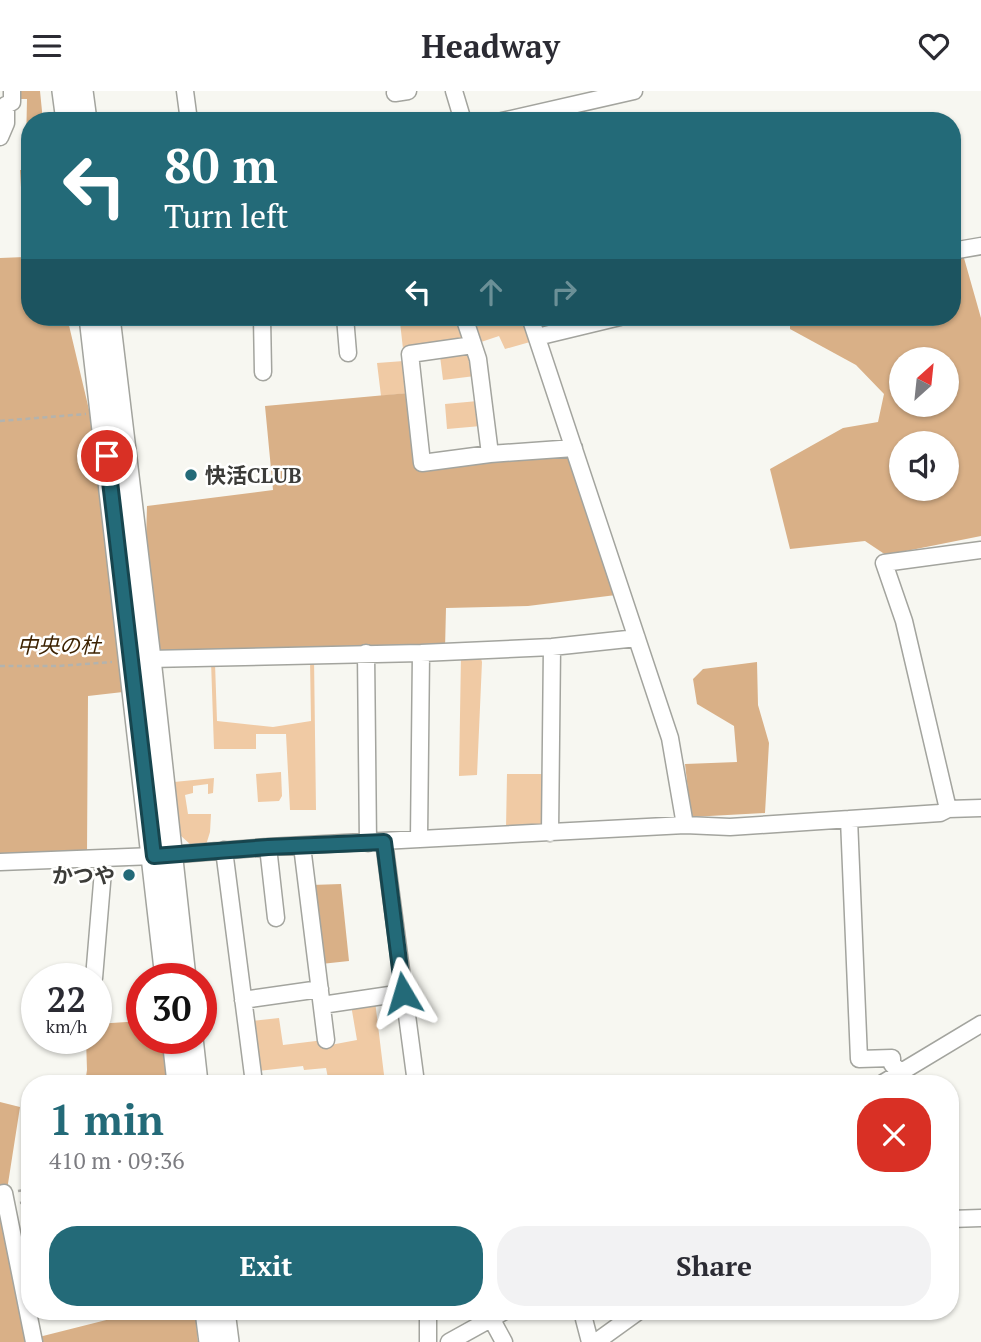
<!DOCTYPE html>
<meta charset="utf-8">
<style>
body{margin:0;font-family:"PT Serif","Noto Sans JP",serif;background:#f2f2f3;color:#2b2b33;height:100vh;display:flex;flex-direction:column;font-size:26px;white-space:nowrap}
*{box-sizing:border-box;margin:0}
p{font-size:23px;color:#7c7c81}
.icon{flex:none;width:38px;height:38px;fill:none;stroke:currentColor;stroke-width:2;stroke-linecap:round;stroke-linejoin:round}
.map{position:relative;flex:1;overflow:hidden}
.details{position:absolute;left:21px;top:984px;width:938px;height:245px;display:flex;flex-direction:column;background:#fff;border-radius:28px;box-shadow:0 2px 5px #0004}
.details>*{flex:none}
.guide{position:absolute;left:21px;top:21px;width:940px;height:214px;border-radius:28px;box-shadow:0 2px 5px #0004;background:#236a78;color:#fff;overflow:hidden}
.needle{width:46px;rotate:27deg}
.controls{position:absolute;left:889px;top:256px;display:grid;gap:14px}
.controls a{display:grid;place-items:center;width:70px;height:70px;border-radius:50%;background:#fff;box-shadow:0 2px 5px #0004;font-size:35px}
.speed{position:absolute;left:21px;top:872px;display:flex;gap:14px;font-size:35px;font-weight:700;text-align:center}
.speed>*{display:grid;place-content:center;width:91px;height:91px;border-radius:50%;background:#fff;box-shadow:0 2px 5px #0004;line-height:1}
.speed small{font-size:18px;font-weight:400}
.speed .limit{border:10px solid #d22;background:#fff;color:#111}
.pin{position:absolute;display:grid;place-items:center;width:60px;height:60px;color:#fff;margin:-30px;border:4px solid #fff;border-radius:50%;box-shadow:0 2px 7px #0007}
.me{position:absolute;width:77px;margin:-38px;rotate:353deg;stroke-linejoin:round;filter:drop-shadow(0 0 5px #0008)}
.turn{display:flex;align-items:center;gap:24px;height:147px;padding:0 28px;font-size:32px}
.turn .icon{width:91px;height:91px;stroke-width:2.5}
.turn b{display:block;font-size:49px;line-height:60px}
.lanes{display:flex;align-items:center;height:66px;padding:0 28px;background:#0003;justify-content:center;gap:35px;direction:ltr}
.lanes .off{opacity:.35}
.round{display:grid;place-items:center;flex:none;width:74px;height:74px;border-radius:28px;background:#f2f2f3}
.head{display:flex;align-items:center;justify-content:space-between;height:119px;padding:0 28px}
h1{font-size:42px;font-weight:600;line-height:52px;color:#236a78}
.button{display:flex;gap:14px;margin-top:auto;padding:14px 28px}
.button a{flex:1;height:80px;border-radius:28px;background:#236a78;color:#fff;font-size:28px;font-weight:600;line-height:80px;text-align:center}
.button a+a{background:#f2f2f3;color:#2b2b33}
header{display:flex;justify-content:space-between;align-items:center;height:91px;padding:0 28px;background:#fff;font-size:32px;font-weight:600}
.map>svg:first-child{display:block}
</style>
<header><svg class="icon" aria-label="menu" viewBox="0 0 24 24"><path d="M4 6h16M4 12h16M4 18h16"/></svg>Headway<svg class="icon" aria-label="heart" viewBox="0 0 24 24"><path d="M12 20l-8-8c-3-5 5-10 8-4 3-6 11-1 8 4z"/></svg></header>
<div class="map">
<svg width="981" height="1251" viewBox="0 0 981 1251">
<rect width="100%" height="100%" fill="#f7f7f1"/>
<!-- green -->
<path fill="#f0caa4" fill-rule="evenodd" d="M 459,226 L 466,245 L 462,251 L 403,258 L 400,231 Z
M 472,226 L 523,226 L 530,251 L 505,258 L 499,245 L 478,252 Z
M 466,261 L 471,264 L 475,285 L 443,289 L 440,265 Z
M 404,270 L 408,302 L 381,305 L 377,272 Z
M 478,310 L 481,335 L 447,338 L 445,313 Z
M 461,564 L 480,564 L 482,571 L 477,684 L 459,685 Z
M 314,566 L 316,719 L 290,719 L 286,643 L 256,643 L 256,658 L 214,658 L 211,570 ZM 310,568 L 311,630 L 273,636 L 217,630 L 215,572 Z
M 281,681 L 282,705 L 279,710 L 258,711 L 256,683 Z
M 507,683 L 547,683 L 545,735 L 506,737 Z
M 214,687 L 213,702 L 208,703 L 208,693 L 193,695 L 193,702 L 185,704 L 188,723 L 211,723 L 210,741 L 206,754 L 191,754 L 180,744 L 174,691 Z
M 375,910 L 385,992 L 329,992 L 326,977 L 304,979 L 303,975 L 258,980 L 252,930 L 279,927 L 283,954 L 324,949 L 325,955 L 357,949 L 351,914 Z"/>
<!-- forest -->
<path fill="#d9b087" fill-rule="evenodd" d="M 16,0 L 40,0 L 43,30 L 30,30 L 30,56 L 26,55 L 27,8 L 20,8 Z
M 20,79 L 30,79 L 30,226 L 67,226 L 90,323 L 123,601 L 88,605 L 87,762 L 0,765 L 0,167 L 25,166 Z
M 962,160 L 981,227 L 981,445 L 886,464 L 865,450 L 790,458 L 770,378 L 843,337 L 878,331 L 884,303 L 856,274 L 790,238 L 790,226 L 952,226 L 952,163 ZM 901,268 L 947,268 L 947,313 L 901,313 ZM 901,352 L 947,352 L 947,397 L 901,397 Z
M 408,302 L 418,377 L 562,363 L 569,369 L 616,504 L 528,515 L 446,517 L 445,558 L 159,565 L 146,450 L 147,415 L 273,399 L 265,315 Z
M 757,571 L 758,614 L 769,652 L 765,722 L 691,726 L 685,673 L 737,671 L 734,635 L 697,613 L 693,588 L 703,578 Z
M 341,793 L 349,870 L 321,873 L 311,794 Z
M 142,930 L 142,947 L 162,947 L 168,992 L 85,992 L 87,979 L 86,947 L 96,947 L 96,933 Z
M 0,1011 L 20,1016 L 7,1099 L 31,1248 L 142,1220 L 195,1220 L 198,1251 L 0,1251 Z"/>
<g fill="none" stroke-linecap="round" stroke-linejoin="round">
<defs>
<path id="minor" d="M 185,0 L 189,30
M 454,0 L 463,30
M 395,2 L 408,0
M 502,30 L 634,0
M 0,46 L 6,32 L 6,14 L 12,11 L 12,0
M 952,160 L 981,155
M 262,226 L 263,281
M 345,226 L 348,262
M 464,226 L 478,268 L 490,363
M 530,226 L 670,647 L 685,734
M 537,246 L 620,226
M 473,254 L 410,263 L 422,372 L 490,363 L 574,357
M 981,459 L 884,472 L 904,530 L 948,718 L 981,717
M 366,562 L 368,752
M 149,568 L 421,562 L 552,556 L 637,547
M 849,728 L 859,968 L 892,967 L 892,973 L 900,981
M 550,742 L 552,556
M 419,748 L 421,562
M 384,751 L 416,992
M 302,755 L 326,949
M 268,756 L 276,827
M 224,759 L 254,992
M 0,771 L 154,765 L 268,756 L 685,734 L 730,736 L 940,722 L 948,718
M 94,887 L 104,768
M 243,909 L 320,898
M 322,914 L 403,902
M 883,992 L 981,933
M 0,1103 L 4,1102 L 34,1251
M 950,1128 L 981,1127
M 491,1220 L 491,1227 L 504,1251
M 585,1220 L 584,1228 L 590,1251
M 428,1251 L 428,1220
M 449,1251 L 505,1220
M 596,1251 L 639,1220"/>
<path id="highway" d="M 64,0 L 68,30
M 81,0 L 85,30
M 91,226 L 167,887
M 108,226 L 149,568 L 184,887
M 174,947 L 179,992
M 191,947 L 196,992
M 207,1220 L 211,1251
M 223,1220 L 227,1251"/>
</defs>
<!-- minor casing -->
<use href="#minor" stroke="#a3a49e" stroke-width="19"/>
<!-- highway casing -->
<use href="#highway" stroke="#a3a49e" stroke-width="26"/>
<!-- path -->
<path stroke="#b3b3ae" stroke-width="2.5" stroke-dasharray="5 3.5" stroke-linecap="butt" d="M 0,330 L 86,323
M 0,575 L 58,575 L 112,571
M 18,1100 L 30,1098
M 20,1112 L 30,1110"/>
<!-- minor -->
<use href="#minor" stroke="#fff" stroke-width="16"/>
<!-- highway -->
<use href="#highway" stroke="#fff" stroke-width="23"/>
</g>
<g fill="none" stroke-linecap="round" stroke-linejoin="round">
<defs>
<path id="route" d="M 107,365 L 154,765 L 268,756 L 384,751 L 403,902"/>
</defs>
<!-- route casing -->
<use href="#route" stroke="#17454e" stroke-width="18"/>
<!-- route -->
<use href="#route" stroke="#236a78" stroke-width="12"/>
</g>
<!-- markers -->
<g fill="#236a78" stroke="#fffffe" stroke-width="2.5">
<circle cx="191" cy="384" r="7"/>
<circle cx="129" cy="784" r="7"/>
</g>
<g text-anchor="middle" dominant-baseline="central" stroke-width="5" stroke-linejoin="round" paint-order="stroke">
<!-- poi labels -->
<g font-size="21" font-weight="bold" fill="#3c3c39" stroke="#fffffe" text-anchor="start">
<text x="205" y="384">快活CLUB</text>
<text x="115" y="784" text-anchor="end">かつや</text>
</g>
<!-- park labels -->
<g font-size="21" font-style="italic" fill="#3d2201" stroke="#fffffe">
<text x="59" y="554">中央の杜</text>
</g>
</g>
</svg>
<div class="controls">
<a><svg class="needle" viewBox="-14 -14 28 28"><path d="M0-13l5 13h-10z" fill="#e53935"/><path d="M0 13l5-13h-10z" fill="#7c7c81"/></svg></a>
<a><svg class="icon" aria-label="sound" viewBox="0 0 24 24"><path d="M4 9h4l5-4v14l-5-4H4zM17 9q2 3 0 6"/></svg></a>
</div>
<div class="speed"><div>22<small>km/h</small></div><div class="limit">30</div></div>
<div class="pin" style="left:107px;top:365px;background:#d93025"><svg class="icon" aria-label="arrive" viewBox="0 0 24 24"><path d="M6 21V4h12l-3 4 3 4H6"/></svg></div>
<svg class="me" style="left:403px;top:902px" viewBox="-20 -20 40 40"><path d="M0-17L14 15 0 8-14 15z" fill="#236a78" stroke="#fff" stroke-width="4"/></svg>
<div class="guide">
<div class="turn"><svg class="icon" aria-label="left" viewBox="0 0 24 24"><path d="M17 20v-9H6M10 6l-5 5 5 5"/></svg><div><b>80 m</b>Turn left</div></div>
<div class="lanes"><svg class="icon" aria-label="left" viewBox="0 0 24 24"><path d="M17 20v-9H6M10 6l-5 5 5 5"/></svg><svg class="icon off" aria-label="ahead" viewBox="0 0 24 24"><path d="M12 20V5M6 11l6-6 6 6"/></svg><svg class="icon off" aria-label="right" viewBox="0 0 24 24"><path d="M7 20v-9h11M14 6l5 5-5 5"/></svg></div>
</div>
<section class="details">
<div class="head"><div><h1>1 min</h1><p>410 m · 09:36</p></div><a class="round" style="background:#d93025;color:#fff"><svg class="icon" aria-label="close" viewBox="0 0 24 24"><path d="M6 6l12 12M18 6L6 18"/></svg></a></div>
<div class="button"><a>Exit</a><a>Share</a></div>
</section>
</div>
